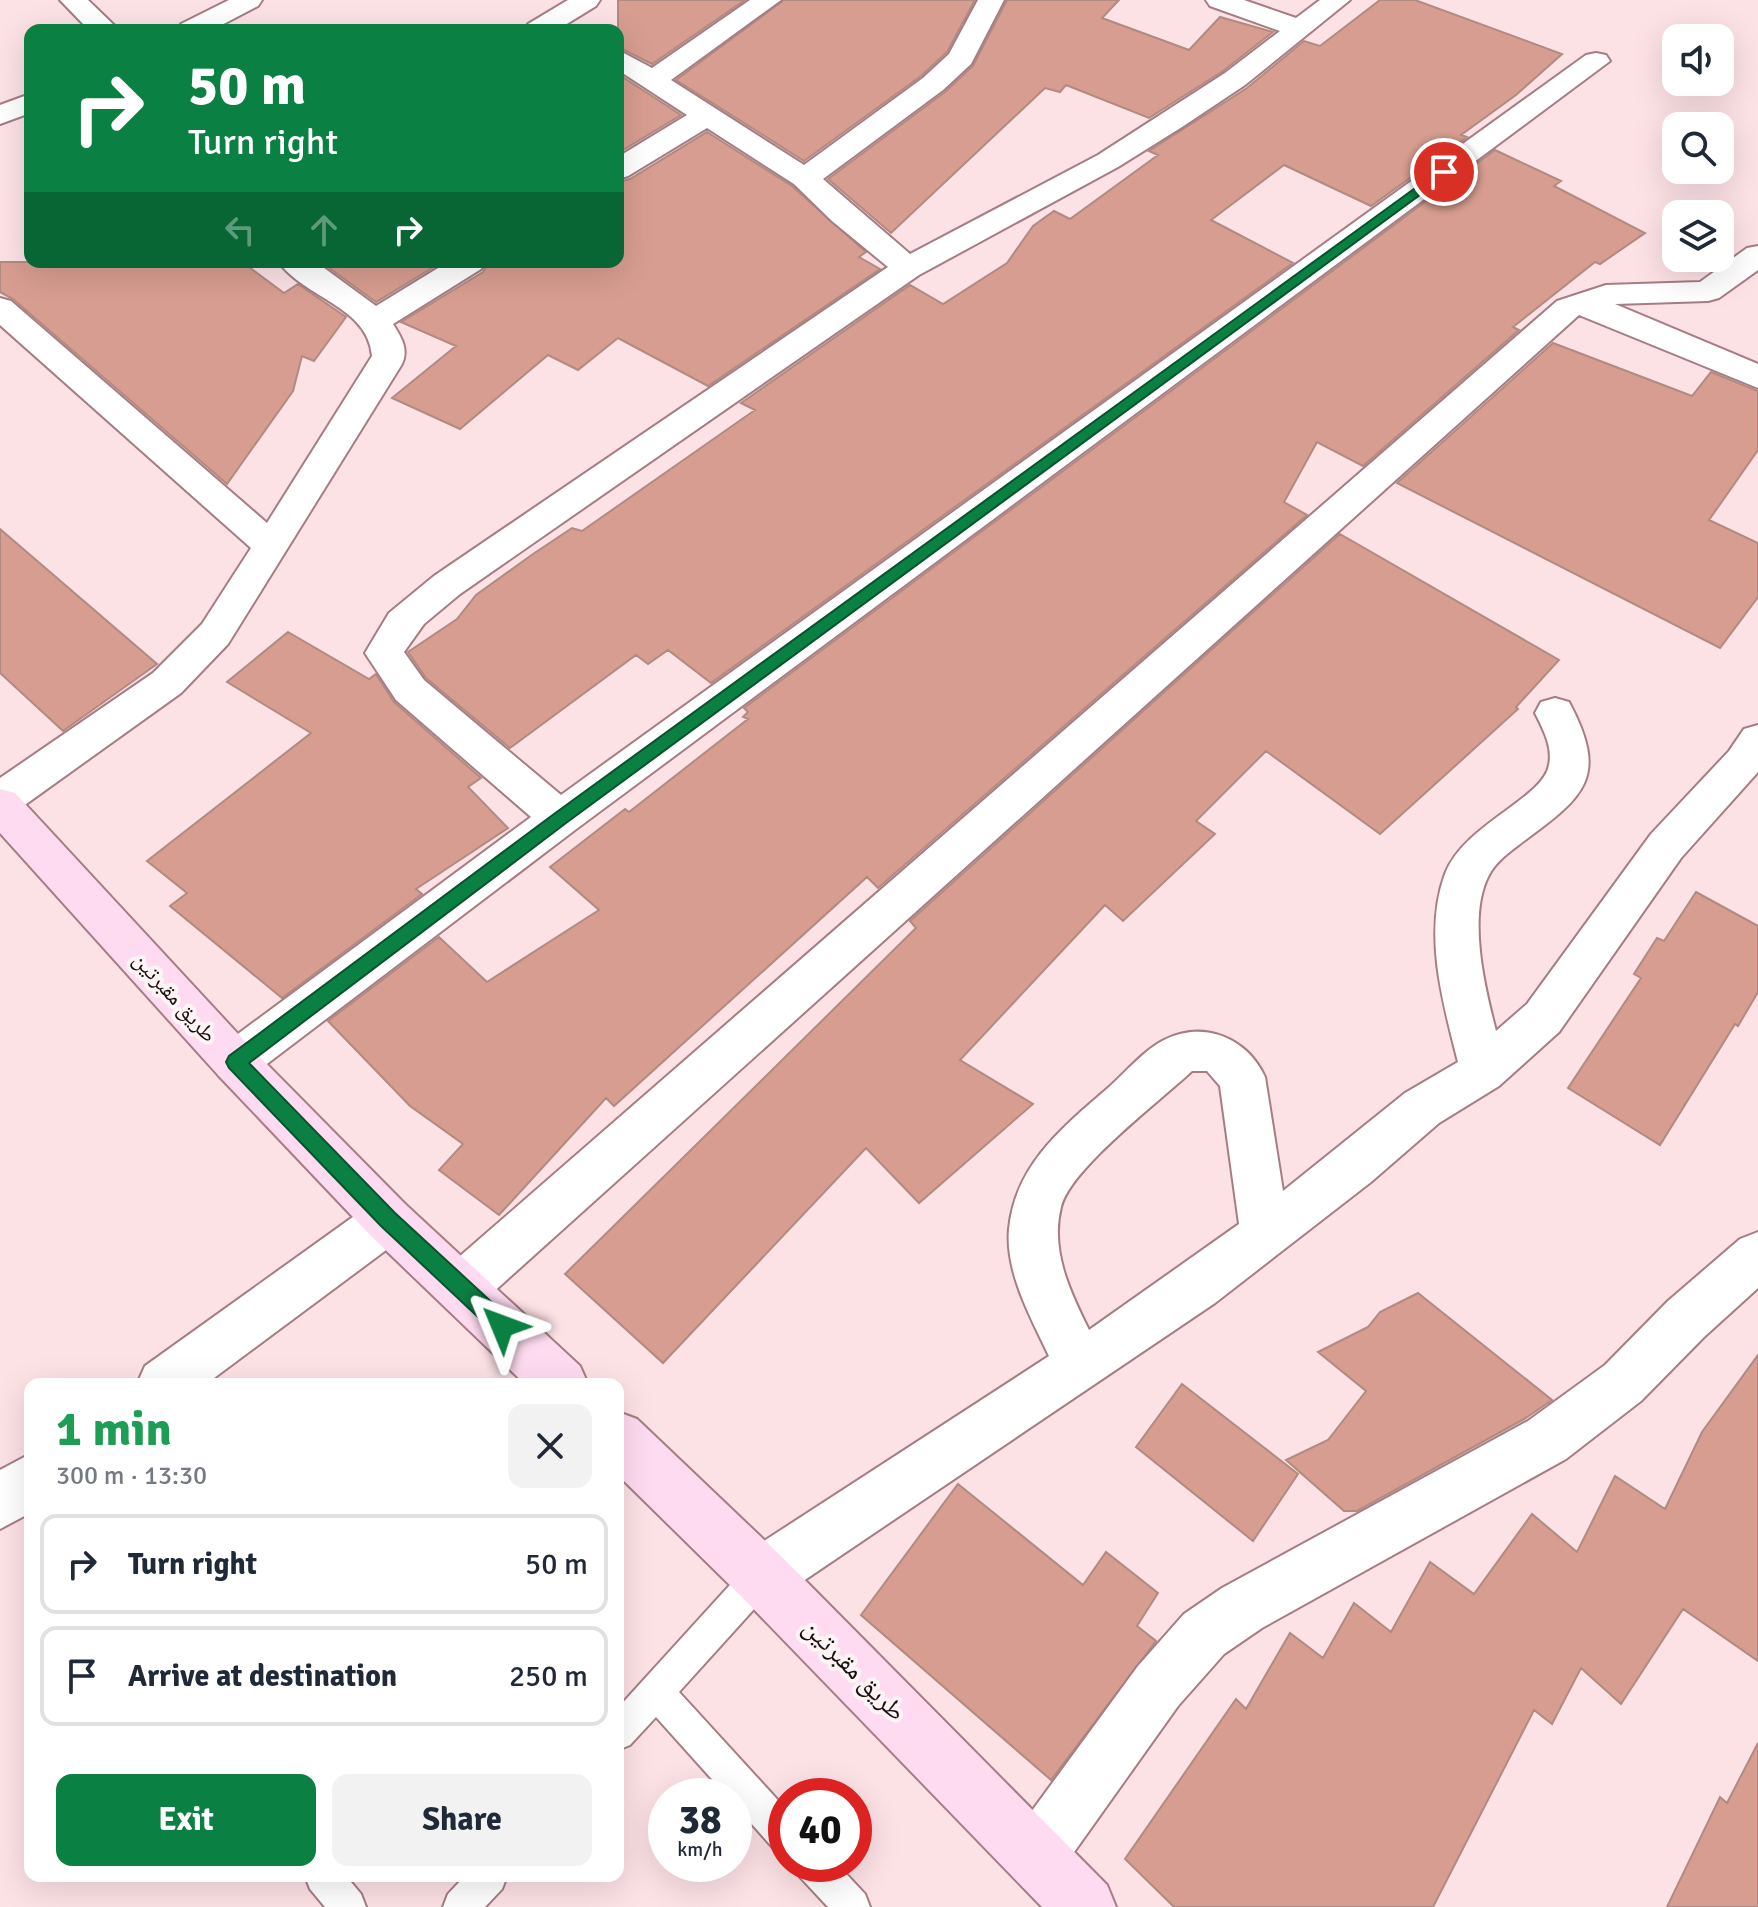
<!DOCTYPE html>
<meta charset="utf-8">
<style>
body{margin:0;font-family:Signika,"Noto Naskh Arabic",sans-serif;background:#f2f2f3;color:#1f2937;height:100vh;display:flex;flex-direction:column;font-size:30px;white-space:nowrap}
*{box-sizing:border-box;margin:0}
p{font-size:26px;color:#747a83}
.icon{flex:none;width:44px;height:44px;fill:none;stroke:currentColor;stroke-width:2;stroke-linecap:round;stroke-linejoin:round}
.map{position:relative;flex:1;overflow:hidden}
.side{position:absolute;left:24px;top:1378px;width:600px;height:504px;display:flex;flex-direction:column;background:#fff;border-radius:16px;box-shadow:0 8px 32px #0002}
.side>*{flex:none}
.top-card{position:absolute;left:24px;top:24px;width:600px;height:244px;border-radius:16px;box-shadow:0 8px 32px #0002;background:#0b8043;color:#fff;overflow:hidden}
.controls{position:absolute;left:1662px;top:24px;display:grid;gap:16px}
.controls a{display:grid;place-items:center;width:72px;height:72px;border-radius:16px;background:#fff;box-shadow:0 8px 32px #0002;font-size:40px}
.speed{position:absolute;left:648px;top:1778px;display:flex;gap:16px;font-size:40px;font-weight:700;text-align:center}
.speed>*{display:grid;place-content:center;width:104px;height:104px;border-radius:50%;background:#fff;box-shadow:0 8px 32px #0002;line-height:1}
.speed small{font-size:20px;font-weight:400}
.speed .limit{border:12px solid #d22;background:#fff;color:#111}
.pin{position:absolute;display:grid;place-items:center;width:68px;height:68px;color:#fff;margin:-34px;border:4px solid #fff;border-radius:50%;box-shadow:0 2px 8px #0007}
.me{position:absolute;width:88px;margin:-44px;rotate:314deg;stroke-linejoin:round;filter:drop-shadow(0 0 6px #0008)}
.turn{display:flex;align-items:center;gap:28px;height:168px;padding:0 32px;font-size:36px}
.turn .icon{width:104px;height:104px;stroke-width:2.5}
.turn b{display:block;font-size:56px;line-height:68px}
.lanes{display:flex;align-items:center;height:76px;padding:0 32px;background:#0003;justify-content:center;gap:40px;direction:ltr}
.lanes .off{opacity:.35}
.round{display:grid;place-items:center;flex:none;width:84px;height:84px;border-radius:16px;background:#f2f2f3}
.summary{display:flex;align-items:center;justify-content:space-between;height:136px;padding:0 32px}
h1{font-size:48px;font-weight:700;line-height:60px;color:#1e9e55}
.action{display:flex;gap:16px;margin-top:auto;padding:16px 32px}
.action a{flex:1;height:92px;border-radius:16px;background:#0b8043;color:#fff;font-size:32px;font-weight:700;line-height:92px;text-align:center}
.action a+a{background:#f2f2f3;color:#1f2937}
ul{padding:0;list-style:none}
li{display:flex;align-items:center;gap:24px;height:100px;margin:0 16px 12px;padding:0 16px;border:4px solid #e0e1e3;border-radius:16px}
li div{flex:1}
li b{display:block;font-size:30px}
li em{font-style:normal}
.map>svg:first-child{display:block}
</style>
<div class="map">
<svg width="1758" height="1907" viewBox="0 0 1758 1907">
<rect width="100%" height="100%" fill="#fce1e5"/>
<!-- building -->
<path fill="#d79d90" stroke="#b18a81" stroke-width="2" d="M 618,0 L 745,0 L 652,64 L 618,47 Z
M 784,0 L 975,0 L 947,52 L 921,76 L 804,161 L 676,80 Z
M 1007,0 L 1119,0 L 1102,18 L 1189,50 L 1220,17 L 1273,32 L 1223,71 L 1149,118 L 1066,85 L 1060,92 L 1045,88 L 891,233 L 828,179 L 945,92 L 973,66 Z
M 1380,0 L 1415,0 L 1562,54 L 1516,95 L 1461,135 L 1467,137 L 1371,206 L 1284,165 L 1211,220 L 1293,263 L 711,683 L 668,650 L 648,664 L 636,655 L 510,748 L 426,678 L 408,652 L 457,619 L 476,595 L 533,554 L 572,528 L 582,531 L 755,410 L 741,403 L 910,285 L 943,304 L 1007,263 L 1033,226 L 1054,211 L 1070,219 L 1158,155 L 1149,151 L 1247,88 L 1304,41 L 1320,46 Z
M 618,74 L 681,115 L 618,153 Z
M 707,132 L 792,186 L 866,252 L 859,257 L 880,269 L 708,386 L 618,338 L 578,370 L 548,355 L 460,429 L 392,398 L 456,346 L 401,322 L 483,272 L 489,262 L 618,262 L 618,182 L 630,179 Z
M 1495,150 L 1561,181 L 1554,186 L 1645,233 L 1600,264 L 1595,262 L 1513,327 L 1519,330 L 1363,466 L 1317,442 L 1284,502 L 1307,515 L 878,888 L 867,877 L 614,1106 L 606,1098 L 499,1215 L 439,1170 L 463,1144 L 410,1106 L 328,1021 L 439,937 L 487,982 L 599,910 L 550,867 L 625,809 L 629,812 L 748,719 L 743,717 L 748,712 L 744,708 Z
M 0,262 L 242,262 L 284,293 L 298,284 L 346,317 L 314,361 L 302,356 L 293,391 L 227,484 L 13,299 L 0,292 Z
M 321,262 L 442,262 L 376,302 Z
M 1553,343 L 1692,396 L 1711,372 L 1758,391 L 1758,450 L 1709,520 L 1758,543 L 1758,597 L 1720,648 L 1397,483 Z
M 0,529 L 157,664 L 63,731 L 0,673 Z
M 1340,534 L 1559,660 L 1516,707 L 1518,709 L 1380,834 L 1266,751 L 1196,821 L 1215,834 L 1123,921 L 1105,905 L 960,1060 L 1033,1104 L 919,1203 L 866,1148 L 663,1363 L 565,1274 L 916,928 L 910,921 Z
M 288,632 L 369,679 L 376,674 L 394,702 L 481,778 L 468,787 L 508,828 L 416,889 L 422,894 L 282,998 L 170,906 L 187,893 L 147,861 L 311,733 L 227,682 Z
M 1696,892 L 1758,926 L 1758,992 L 1738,1026 L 1735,1024 L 1660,1145 L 1568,1088 L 1641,978 L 1634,974 L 1657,938 L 1664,941 Z
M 1418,1293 L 1552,1400 L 1526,1418 L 1357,1511 L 1344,1511 L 1286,1460 L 1328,1440 L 1366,1391 L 1318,1352 L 1368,1327 L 1380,1312 Z
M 1758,1355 L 1758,1661 L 1683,1609 L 1621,1704 L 1581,1668 L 1552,1724 L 1534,1710 L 1433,1907 L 1174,1907 L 1125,1859 L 1236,1699 L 1246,1709 L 1290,1633 L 1323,1658 L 1354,1603 L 1391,1632 L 1430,1562 L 1474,1594 L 1532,1514 L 1577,1552 L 1615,1476 L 1665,1509 L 1702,1432 Z
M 1182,1384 L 1298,1474 L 1253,1541 L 1136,1447 Z
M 958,1484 L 1083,1585 L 1106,1552 L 1158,1593 L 1137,1626 L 1156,1641 L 1051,1780 L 861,1615 Z
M 1758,1743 L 1758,1907 L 1667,1907 L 1720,1797 L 1727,1803 Z"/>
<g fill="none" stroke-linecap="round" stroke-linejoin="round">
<defs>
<path id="lane" d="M 761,1560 L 773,1564 L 777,1576 L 773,1588 L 679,1692 L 786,1809 L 786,1853 L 773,1848 L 734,1804 L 734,1796 L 727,1796 L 656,1717 L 630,1745 L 618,1750 L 618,1708 L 749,1564 Z
M 795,1864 L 837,1864 L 865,1894 L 870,1907 L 828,1907 L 800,1877 Z
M 305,1876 L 346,1876 L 361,1894 L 366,1907 L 325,1907 L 310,1889 Z
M 465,1876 L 507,1876 L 502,1889 L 485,1907 L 443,1907 L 448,1894 Z"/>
<path id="street" d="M 60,0 L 88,0 L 119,30 L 89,30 Z
M 229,0 L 262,0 L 258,6 L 212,30 L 177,30 L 181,24 Z
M 568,0 L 600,0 L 596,6 L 557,30 L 524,30 L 528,24 Z
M 750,0 L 781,0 L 671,80 L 804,165 L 923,78 L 949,54 L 978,0 L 1004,0 L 971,64 L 943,90 L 823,179 L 910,254 L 1098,155 L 1225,73 L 1280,31 L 1210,6 L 1206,0 L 1244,0 L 1296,18 L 1320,0 L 1350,0 L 1245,85 L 1182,127 L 1118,167 L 919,275 L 460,594 L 424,624 L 404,652 L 424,680 L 561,795 L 1586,55 L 1596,53 L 1606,55 L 1610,61 L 575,830 L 251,1076 L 235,1082 L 219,1076 L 212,1062 L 219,1048 L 531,817 L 396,700 L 365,653 L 389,613 L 434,576 L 888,267 L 832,221 L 794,184 L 707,128 L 628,176 L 618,179 L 618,157 L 687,115 L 618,70 L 618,50 L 652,68 Z
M 30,94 L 30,113 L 0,124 L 0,105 Z
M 1758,246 L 1758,270 L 1719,298 L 1708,301 L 1615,304 L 1758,364 L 1758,388 L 1579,315 L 480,1304 L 462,1311 L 444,1304 L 437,1287 L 444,1270 L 1557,301 L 1606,285 L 1700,282 L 1747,248 Z
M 279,262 L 316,262 L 376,306 L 448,262 L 486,262 L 481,269 L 393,324 C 401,337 409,349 402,364 L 228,644 L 181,693 L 15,812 L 0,816 L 0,778 L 153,673 L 202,624 L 251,548 L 0,325 L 0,298 L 11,301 L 267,523 L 372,356 C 368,306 304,298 279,262 Z
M 1555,698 L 1569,702 C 1609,777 1585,796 1524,841 C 1511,851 1496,861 1489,875 C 1467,916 1485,989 1496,1031 L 1527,1004 L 1651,834 L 1729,751 L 1744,729 L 1758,725 L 1758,772 L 1681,858 L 1559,1032 L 1499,1086 L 1439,1123 L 1371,1182 L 1215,1303 L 781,1596 L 761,1604 L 741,1596 L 733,1576 L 741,1556 L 1049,1356 C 1031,1318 1005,1272 1009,1229 C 1015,1165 1063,1127 1108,1088 C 1125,1073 1144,1050 1164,1040 C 1204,1020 1247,1038 1265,1077 L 1283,1191 L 1405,1093 L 1458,1062 C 1443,1003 1423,934 1445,874 C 1464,824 1543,799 1549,765 C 1553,747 1543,729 1535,713 L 1541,702 ZM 1192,1071 L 1207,1071 L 1220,1086 L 1239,1224 L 1089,1330 C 1070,1292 1050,1250 1061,1207 C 1070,1169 1161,1100 1192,1071 Z
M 388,1197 L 405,1204 L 412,1220 L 405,1236 L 206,1384 L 137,1384 L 145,1366 L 371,1204 Z
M 1758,1232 L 1758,1288 L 1704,1337 L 1641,1401 L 1566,1459 L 1262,1628 L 1224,1654 L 1178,1706 L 1057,1876 L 1036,1885 L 1015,1876 L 1006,1855 L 1015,1834 L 1138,1666 L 1184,1614 L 1222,1588 L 1528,1421 L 1605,1365 L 1668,1301 L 1740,1239 Z
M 30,1454 L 30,1513 L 0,1529 L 0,1470 Z"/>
<path id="secondary" d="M 0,789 L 15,793 L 251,1048 L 405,1204 L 580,1366 L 588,1384 L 525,1384 L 371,1236 L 219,1076 L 0,833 Z
M 618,1412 L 637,1419 L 781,1556 L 1107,1885 L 1116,1907 L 1042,1907 L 741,1596 L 618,1475 Z"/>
</defs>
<!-- lane casing -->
<use href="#lane" stroke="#a57d83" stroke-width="4"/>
<!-- street casing -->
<use href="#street" stroke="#a57d83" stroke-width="4"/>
<!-- secondary casing -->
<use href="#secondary" stroke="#a57d83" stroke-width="4"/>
<!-- lane -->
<use href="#lane" fill="#fff" fill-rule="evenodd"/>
<!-- street -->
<use href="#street" fill="#fff" fill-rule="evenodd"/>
<!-- secondary -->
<use href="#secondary" fill="#ffdbf1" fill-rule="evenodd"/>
</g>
<!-- route -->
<path fill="#0b8043" stroke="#07532c" stroke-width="2" d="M 1440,170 L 1451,172 L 566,823 L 249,1063 L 395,1213 L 510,1319 L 513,1326 L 510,1333 L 502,1336 L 495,1333 L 381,1226 L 229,1068 L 226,1062 L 229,1056 L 554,814 Z"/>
<g text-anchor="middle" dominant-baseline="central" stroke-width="8" stroke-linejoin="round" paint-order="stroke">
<!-- street labels -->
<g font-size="22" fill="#1c0d10" stroke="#fdf4f5">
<text transform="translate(175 997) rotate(48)">طريق مقبرتين</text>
</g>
<!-- near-street labels -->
<g font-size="26" fill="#1c0d10" stroke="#fdf4f5">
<text transform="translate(854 1670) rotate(45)">طريق مقبرتين</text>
</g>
</g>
</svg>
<div class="controls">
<a><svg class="icon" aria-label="sound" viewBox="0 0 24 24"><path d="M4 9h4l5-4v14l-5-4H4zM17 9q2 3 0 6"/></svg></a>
<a><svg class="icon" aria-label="search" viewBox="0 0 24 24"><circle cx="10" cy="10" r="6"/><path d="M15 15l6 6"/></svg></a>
<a><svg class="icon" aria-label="layers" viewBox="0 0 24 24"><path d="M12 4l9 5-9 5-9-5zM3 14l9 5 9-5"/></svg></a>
</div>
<div class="speed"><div>38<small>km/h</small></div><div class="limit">40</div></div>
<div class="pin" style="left:1444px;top:172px;background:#d93025"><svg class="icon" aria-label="arrive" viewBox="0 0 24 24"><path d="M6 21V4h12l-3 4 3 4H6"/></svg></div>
<svg class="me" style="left:502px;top:1326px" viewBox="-20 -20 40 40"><path d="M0-17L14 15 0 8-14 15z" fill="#0b8043" stroke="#fff" stroke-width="4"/></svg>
<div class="top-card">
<div class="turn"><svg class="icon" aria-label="right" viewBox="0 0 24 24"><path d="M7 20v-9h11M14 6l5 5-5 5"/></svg><div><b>50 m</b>Turn right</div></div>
<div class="lanes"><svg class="icon off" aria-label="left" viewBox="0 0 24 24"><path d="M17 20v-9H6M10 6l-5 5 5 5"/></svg><svg class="icon off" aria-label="ahead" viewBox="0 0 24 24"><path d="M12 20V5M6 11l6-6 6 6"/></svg><svg class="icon" aria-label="right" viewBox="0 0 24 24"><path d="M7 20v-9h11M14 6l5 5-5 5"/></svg></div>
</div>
<section class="side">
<div class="summary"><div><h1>1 min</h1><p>300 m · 13:30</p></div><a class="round"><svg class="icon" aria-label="close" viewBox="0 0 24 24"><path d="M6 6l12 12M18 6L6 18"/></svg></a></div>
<ul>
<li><svg class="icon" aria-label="right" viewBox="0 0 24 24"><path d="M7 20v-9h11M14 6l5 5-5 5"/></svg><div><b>Turn right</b></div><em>50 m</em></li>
<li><svg class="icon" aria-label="arrive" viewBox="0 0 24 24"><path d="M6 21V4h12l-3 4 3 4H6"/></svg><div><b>Arrive at destination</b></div><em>250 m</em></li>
</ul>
<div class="action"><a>Exit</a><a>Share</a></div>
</section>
</div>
